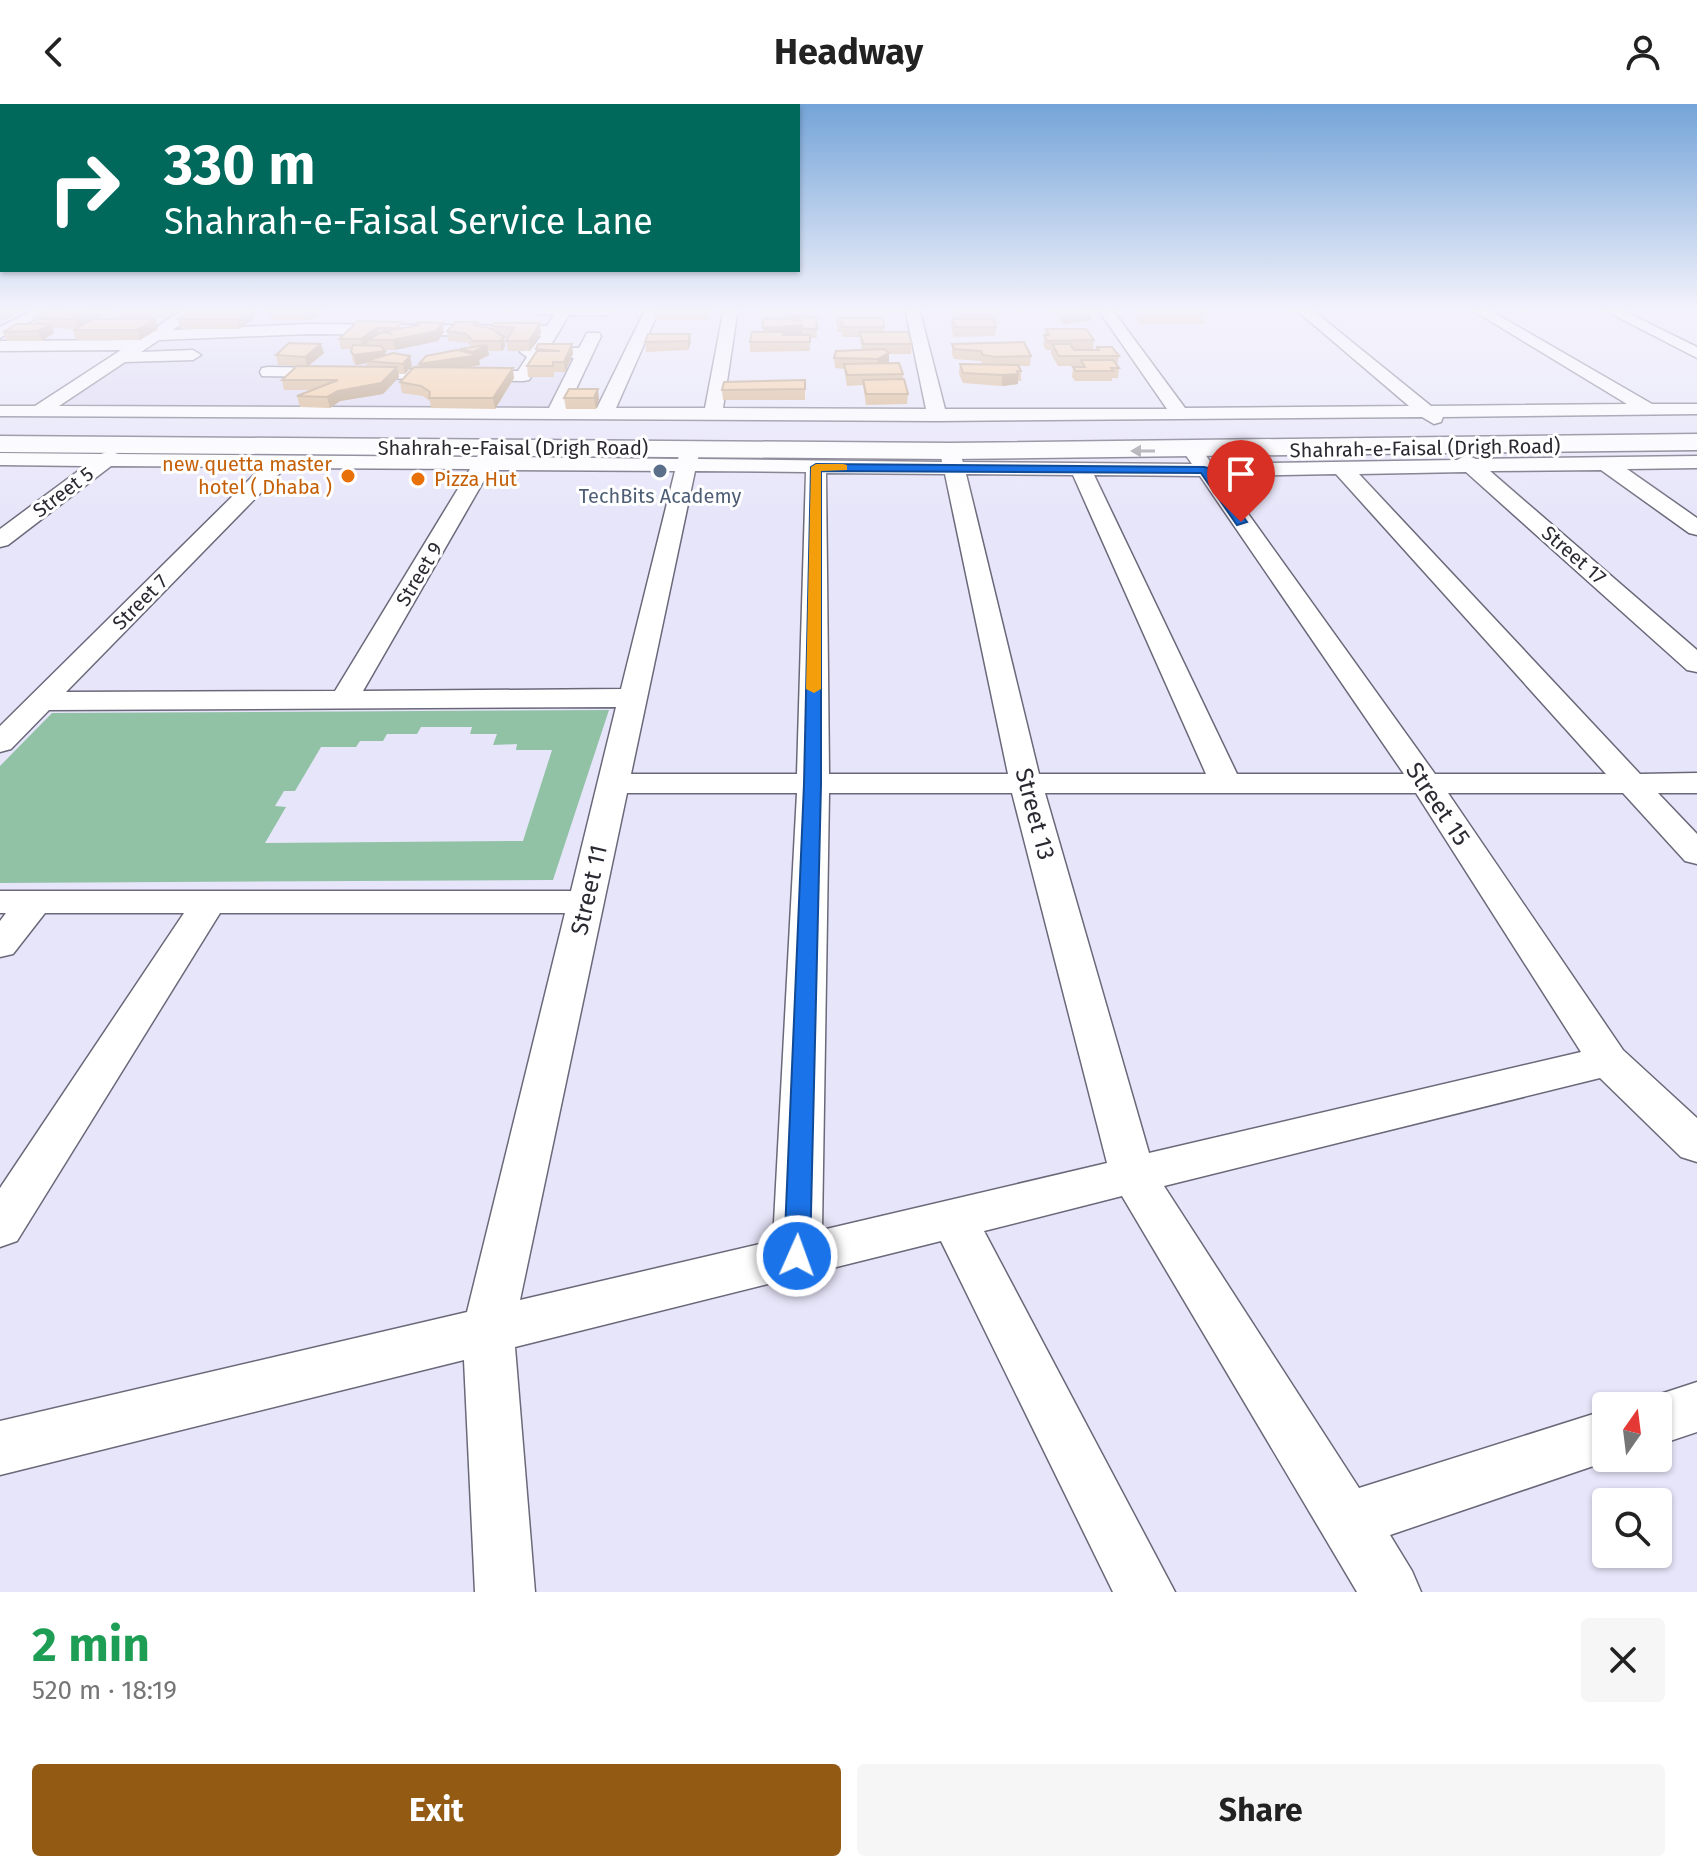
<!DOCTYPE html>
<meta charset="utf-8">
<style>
body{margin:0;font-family:"Fira Sans",sans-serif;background:#f6f6f6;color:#222;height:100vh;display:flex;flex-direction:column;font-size:30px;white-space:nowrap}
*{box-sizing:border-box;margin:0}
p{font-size:26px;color:#767676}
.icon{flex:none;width:44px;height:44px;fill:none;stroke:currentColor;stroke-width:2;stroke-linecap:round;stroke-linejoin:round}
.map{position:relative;height:1488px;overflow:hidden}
.side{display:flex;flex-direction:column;background:#fff;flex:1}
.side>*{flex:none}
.banner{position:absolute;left:0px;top:0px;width:800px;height:168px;box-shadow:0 2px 6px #0004;background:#00695c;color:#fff;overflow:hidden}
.needle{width:52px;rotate:14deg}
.fabs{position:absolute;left:1592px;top:1288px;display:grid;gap:16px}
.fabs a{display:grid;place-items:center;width:80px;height:80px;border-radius:8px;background:#fff;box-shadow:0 2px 6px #0004;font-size:40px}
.pin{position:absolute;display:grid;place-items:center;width:68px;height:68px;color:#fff;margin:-82px -34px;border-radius:50% 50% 50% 0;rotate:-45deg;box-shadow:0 0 8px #0007}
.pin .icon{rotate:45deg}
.me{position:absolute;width:88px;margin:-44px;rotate:2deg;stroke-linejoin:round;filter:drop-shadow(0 0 6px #0008)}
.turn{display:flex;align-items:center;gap:28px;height:168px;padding:0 32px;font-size:36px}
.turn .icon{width:104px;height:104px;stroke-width:2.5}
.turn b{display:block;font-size:56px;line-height:68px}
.round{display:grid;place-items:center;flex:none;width:84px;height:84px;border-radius:8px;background:#f6f6f6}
.overview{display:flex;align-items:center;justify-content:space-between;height:136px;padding:0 32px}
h1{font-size:48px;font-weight:700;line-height:60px;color:#1e9e55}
.button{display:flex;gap:16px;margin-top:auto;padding:16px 32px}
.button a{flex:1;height:92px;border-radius:8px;background:#935a14;color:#fff;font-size:32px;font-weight:700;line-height:92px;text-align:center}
.button a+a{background:#f6f6f6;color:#222}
header{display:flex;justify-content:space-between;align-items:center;height:104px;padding:0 32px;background:#fff;font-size:36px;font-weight:700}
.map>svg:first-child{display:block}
</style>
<header><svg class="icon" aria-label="back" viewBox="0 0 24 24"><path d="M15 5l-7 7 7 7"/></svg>Headway<svg class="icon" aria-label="person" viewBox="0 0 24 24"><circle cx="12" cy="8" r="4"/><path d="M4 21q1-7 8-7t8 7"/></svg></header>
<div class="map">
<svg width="1697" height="1488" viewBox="0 0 1697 1488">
<rect width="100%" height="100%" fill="#e7e5f9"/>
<!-- built -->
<path fill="#dad7f2" d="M 558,227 L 546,248 L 591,249 L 563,309 L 54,305 L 166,231 Z"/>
<!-- green -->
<path fill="#91c2a6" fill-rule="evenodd" d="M 609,606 L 553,776 L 0,779 L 0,662 L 52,609 ZM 421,623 L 472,623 L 470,630 L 497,630 L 493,641 L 517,640 L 516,646 L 552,646 L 523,737 L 265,739 L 286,703 L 275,702 L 284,687 L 295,687 L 321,643 L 356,643 L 360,637 L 383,637 L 387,630 L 417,630 Z"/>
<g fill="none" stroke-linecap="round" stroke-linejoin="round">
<defs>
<path id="minor" d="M 37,204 L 55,204 L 0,234 L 0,223 Z
M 186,204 L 203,204 L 173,226 L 308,220 L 547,222 L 554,211 L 538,210 L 538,204 L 612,204 L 614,207 L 607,211 L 569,211 L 549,244 L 579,244 L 587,229 L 599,229 L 601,232 L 567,304 L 597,304 L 646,204 L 660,204 L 616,304 L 705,304 L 724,204 L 738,204 L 723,304 L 926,305 L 905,204 L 919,204 L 945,305 L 1167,305 L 1097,204 L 1111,204 L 1185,304 L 1409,302 L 1294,204 L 1310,204 L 1431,302 L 1627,300 L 1469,204 L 1486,204 L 1652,300 L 1697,300 L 1697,310 L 1443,313 L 1441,318 L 1434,320 L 1422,313 L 937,317 L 0,312 L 0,302 L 35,302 L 121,246 L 0,247 L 0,237 L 136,236 ZM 308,230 L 541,232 L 533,243 L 522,245 L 520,248 L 527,253 L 518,267 L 268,263 L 262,264 L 260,268 L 262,272 L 523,277 L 529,276 L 543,253 L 574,254 L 549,304 L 59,302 L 125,258 L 193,256 L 201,251 L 193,246 L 141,248 L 159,236 Z
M 1600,204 L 1618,204 L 1697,243 L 1697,254 Z
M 493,338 L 503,344 L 497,353 L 678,355 L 683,341 L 690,339 L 700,345 L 698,355 L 942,358 L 940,347 L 950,341 L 957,343 L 963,358 L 1192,360 L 1185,350 L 1195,344 L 1202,346 L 1212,360 L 1457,356 L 1466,351 L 1476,355 L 1697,352 L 1697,364 L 1627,365 L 1697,414 L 1697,431 L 1689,429 L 1601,366 L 1490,367 L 1697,546 L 1697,568 L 1687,566 L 1466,368 L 1359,370 L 1640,670 L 1697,669 L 1697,689 L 1658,689 L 1697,730 L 1697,760 L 1685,757 L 1623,689 L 1448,689 L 1623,946 L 1697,1014 L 1697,1058 L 1681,1053 L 1600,974 L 1164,1082 L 1359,1384 L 1606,1306 L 1606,1354 L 1617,1354 L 1390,1431 L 1412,1467 L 1421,1488 L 1357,1488 L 1122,1092 L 984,1127 L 1175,1488 L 1113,1488 L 941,1137 L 515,1243 L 535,1488 L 475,1488 L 464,1256 L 0,1371 L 0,1317 L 467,1208 L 565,809 L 220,809 L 17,1137 L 0,1143 L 0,1084 L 184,809 L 45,809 L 13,850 L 0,853 L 0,817 L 6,809 L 0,809 L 0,787 L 571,787 L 616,603 L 49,606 L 11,645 L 0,648 L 0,622 L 262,363 L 111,362 L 8,441 L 0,443 L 0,425 L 85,362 L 0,361 L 0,349 L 101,350 L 110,347 L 118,350 L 477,353 L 486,340 ZM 285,364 L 470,365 L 335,587 L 66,588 ZM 490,366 L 675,367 L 621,585 L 363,587 ZM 695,367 L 806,368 L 797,670 L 631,670 ZM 826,369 L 945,370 L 1008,670 L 829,670 ZM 966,370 L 1073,371 L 1206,670 L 1039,670 ZM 1336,370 L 1606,670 L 1435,670 L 1221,372 ZM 1094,371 L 1200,372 L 1404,670 L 1237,670 ZM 627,689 L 797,689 L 773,1137 L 520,1196 ZM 829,689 L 1012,689 L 1107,1059 L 822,1126 ZM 1045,689 L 1416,689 L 1581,948 L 1149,1049 Z
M 1697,1278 L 1697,1328 L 1658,1341 L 1658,1302 L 1636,1302 L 1639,1297 Z"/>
<path id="highway" d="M 1697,330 L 1697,346 L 950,355 L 0,348 L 0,332 L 950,339 Z"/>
</defs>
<!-- minor casing -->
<use href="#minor" stroke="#6a6879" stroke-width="3"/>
<!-- highway casing -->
<use href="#highway" stroke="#6a6879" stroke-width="3"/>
<!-- minor -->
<use href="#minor" fill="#fff" fill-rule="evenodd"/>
<!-- highway -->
<use href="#highway" fill="#fff" fill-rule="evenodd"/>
</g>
<!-- wall -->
<path fill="#d5ab7a" d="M 0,204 L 29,204 L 25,206 L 19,206 L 20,208 L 5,216 L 0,216 Z
M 49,204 L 112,204 L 105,205 L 107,210 L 96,215 L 155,215 L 158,225 L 140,236 L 76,236 L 73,226 L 76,225 L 52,224 L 54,229 L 42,237 L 7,237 L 3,228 L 36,220 L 34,214 L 45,208 L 44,206 Z
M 114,204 L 179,204 L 180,207 L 169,214 L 115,214 L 113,205 Z
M 323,204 L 325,210 L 308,216 L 271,216 L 269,207 Z
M 709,204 L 708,216 L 655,216 L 654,207 Z
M 762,204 L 813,204 L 811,211 L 811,213 L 816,213 L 817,234 L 810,234 L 810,247 L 750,248 L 750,238 L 763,228 L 786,214 L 786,208 L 762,209 Z
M 833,204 L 901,204 L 901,208 L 874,206 L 833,208 Z
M 953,204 L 995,204 L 998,210 L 998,219 L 994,219 L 996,223 L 995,232 L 954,233 L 951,225 L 952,215 L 955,215 L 952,209 Z
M 1040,204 L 1093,204 L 1090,216 L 1063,220 L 1056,211 L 1057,207 L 1042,207 Z
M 1133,204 L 1199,204 L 1205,210 L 1204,220 L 1140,220 L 1133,209 Z
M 255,214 L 239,225 L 180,225 L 178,215 Z
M 837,214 L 883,214 L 884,228 L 912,240 L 911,250 L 889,250 L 889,259 L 903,270 L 903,275 L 908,290 L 907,300 L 866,301 L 863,281 L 847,282 L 844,265 L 835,264 L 834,254 L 862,246 L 860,233 L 842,233 L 842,228 L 837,228 Z
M 358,217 L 404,224 L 417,221 L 417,218 L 444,228 L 438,237 L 395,246 L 385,246 L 386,251 L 410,252 L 412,262 L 405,270 L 398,270 L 399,273 L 383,290 L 340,297 L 330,304 L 300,303 L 297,292 L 313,286 L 284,286 L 282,276 L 306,263 L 278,261 L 276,251 L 324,249 L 307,263 L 367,263 L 367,259 L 356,261 L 353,258 L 351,248 L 352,245 L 341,245 L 339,235 Z
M 479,218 L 479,222 L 492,225 L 492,222 L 494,219 L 541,229 L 530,247 L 508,247 L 506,237 L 509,233 L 503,232 L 504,233 L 505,243 L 502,247 L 488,247 L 489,251 L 479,256 L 480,261 L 464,264 L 514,274 L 495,305 L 431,304 L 430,297 L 423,292 L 402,289 L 400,278 L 420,263 L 460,247 L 460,245 L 472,244 L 468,239 L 448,237 L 447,227 Z
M 1046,225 L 1094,236 L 1093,246 L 1096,246 L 1097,243 L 1119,252 L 1117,262 L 1119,264 L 1118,274 L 1112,274 L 1112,277 L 1075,277 L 1072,273 L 1073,263 L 1080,263 L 1080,262 L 1058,262 L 1051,250 L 1051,246 L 1046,246 L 1043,241 Z
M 690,230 L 691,239 L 688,246 L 646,248 L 645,238 Z
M 572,240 L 573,250 L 565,268 L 554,268 L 554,273 L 528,273 L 527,262 L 536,248 L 536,245 Z
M 952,240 L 1031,252 L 1030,262 L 1019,262 L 1021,267 L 1021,277 L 1018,277 L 1018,280 L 1002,282 L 963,279 L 959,270 L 960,260 L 982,260 L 981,257 L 954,255 L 952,250 Z
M 805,276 L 805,296 L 723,296 L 722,286 Z
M 569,285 L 599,295 L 596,305 L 566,305 L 564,294 Z"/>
<!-- shaded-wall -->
<path fill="#ae8b63" d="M 7,204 L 18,204 L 20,208 L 5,216 L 1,207 Z
M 97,204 L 105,204 L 107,210 L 78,225 L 74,215 Z
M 168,204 L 179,204 L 180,207 L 169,214 L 166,205 Z
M 314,204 L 323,204 L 325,210 L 308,216 L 306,207 Z
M 253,205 L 255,214 L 239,225 L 237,216 Z
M 1091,207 L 1090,216 L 1063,220 L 1064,210 Z
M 155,215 L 158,225 L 140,236 L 137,226 Z
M 443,219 L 444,228 L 438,237 L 395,246 L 393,236 Z
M 540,219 L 541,229 L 530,247 L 529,237 Z
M 51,220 L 54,229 L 42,237 L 38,227 Z
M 802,221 L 802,231 L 763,234 L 763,224 Z
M 377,224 L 379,234 L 367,236 L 368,242 L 363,245 L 361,235 Z
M 690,230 L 691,239 L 688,246 L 688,237 Z
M 504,233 L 505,243 L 502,247 L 500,237 Z
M 321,240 L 324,249 L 307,263 L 305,253 Z
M 572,240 L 573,250 L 565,268 L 564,258 Z
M 487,241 L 489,251 L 479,256 L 480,261 L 421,270 L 419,260 L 474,252 L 473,248 Z
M 385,247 L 387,256 L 366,257 L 367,259 L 356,261 L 354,251 Z
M 889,249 L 889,259 L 878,265 L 878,255 Z
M 410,252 L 412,262 L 405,270 L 403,260 Z
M 397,263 L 399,273 L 383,290 L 340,297 L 330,304 L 327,293 L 338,287 Z
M 513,264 L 514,274 L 495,305 L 493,294 Z
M 1018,270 L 1018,280 L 1002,282 L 1002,271 Z
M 598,285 L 599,295 L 596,305 L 594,294 Z"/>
<!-- building -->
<path fill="#f8c78e" stroke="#ae8b63" stroke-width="2" d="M 49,204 L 97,204 L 74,215 L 34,214 L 42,209 L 68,206 L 44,206 Z
M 114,204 L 168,204 L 113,205 Z
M 273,204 L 314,204 L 306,207 L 269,207 Z
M 656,204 L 708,204 L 707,207 L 654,207 Z
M 787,204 L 811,204 L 811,211 L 786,211 Z
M 955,204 L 995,204 L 998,210 L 957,210 Z
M 1059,204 L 1088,204 L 1091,207 L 1064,210 Z
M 1137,204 L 1199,204 L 1205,210 L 1142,210 Z
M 195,205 L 253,205 L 237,216 L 178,215 Z
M 800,213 L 816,213 L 817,225 L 802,225 L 802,221 L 763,224 L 763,215 L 794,214 L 794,217 L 801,217 Z
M 837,214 L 883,214 L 884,223 L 842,223 L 842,218 L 837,218 Z
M 93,215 L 155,215 L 137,226 L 73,226 Z
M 952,215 L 992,215 L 996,223 L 955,223 Z
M 358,217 L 403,218 L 397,224 L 377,224 L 361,235 L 339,235 Z
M 417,218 L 443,219 L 436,227 L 393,236 L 367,236 L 383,228 L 392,230 L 386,227 L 419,221 Z
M 456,218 L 479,218 L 473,221 L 490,224 L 504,233 L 500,237 L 473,237 L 466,230 L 447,227 Z
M 494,219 L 540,219 L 529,237 L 506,237 L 514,224 L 492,222 Z
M 17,220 L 51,220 L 38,227 L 3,228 Z
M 1046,225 L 1086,225 L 1094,236 L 1047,237 L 1044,231 L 1049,231 Z
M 752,228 L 783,228 L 783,231 L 810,231 L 810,238 L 750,238 Z
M 860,228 L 908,228 L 912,240 L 863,240 Z
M 648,230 L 690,230 L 688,237 L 645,238 Z
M 1024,238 L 1031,252 L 996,253 L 983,251 L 981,247 L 954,245 L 952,240 Z
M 289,239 L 321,240 L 305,253 L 276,251 Z
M 538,240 L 572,240 L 564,258 L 553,258 L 553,262 L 527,262 L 537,247 L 560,247 L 536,245 Z
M 1052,240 L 1070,240 L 1074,246 L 1099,246 L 1097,243 L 1112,243 L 1119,252 L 1059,252 Z
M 353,241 L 381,242 L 385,247 L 354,251 L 351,248 Z
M 487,241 L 473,248 L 460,245 Z
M 884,245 L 889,249 L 878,255 L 834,254 L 836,247 Z
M 457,246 L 479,251 L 419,260 L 426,252 Z
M 393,249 L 410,252 L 403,260 L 366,257 Z
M 1081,256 L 1113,256 L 1119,264 L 1111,264 L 1113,267 L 1076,267 L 1073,263 L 1085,263 Z
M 899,259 L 903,270 L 847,271 L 844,260 Z
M 960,260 L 1018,261 L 1021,267 L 1017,267 L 1018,270 L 1002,271 L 963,269 Z
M 297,262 L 397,263 L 381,279 L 338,287 L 327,293 L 297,292 L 338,276 L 282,276 Z
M 414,263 L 513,264 L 493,294 L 429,294 L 430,288 L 421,282 L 400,278 Z
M 904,275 L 908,290 L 866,290 L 863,276 Z
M 805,276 L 805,285 L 722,286 L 724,278 Z
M 569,285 L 598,285 L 594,294 L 564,294 Z"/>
<!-- one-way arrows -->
<defs><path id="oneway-solid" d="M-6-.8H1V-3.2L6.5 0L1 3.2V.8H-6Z" transform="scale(2)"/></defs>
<use fill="#a09fa3" href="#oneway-solid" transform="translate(1143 347) rotate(180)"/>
<!-- sky -->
<linearGradient id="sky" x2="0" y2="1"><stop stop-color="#74a4d8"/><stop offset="0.5" stop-color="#f4f3fc"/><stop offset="1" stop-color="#f4f3fc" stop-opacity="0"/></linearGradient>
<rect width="1697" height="412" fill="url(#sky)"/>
<!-- route -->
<path fill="#1a73e8" stroke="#114b97" stroke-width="2" d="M 816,360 L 1204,363 L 1208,364 L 1247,418 L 1237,421 L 1201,369 L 821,367 L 821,680 L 810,1152 L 806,1160 L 797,1163 L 787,1160 L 784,1152 L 804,680 L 811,363 Z"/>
<!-- slow -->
<path fill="#f59e0b" d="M 843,360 L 847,361 L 847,366 L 821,367 L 821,585 L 814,589 L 806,585 L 811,363 L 816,360 Z"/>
<!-- markers -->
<circle fill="#5c6f8a" stroke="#fff" stroke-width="3" cx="660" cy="367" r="8"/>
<g fill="#e8710a" stroke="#fff" stroke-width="3">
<circle cx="348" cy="372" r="8"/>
<circle cx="418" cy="375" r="8"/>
</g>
<g text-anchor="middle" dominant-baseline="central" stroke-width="6" stroke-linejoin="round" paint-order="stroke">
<!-- far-street labels -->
<g font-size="20" fill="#2b2a32" stroke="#fff">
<text x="513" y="344">Shahrah-e-Faisal (Drigh Road)</text>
<text transform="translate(1425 344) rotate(-1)">Shahrah-e-Faisal (Drigh Road)</text>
<text transform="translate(63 388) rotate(-37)">Street 5</text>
<text transform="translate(1574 451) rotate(41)">Street 17</text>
<text transform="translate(419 470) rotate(-59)">Street 9</text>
<text transform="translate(140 498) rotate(-45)">Street 7</text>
</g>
<!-- far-food labels -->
<g font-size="20" fill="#c56008" stroke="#fff" text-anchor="end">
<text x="332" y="360">new quetta master<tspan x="332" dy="23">hotel ( Dhaba )</tspan></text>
<text x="434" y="375" text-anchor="start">Pizza Hut</text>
</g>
<!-- far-service labels -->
<g font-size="20" fill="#4e5e75" stroke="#fff">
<text x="660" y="392">TechBits Academy</text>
</g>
<!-- street labels -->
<g font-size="24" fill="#2b2a32" stroke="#fff">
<text transform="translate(1438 700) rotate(56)">Street 15</text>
<text transform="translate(1035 710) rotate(75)">Street 13</text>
<text transform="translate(589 786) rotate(-77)">Street 11</text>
</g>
</g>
</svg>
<div class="fabs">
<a><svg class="needle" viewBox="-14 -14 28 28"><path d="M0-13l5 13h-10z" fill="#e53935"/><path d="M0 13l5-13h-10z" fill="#767676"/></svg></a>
<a><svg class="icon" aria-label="search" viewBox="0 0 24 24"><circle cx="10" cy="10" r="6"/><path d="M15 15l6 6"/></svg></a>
</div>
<div class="pin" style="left:1241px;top:418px;background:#d93025"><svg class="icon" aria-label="arrive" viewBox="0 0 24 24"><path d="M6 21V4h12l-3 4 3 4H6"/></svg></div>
<svg class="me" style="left:797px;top:1152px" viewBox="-20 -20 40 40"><circle r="17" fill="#1a73e8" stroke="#fff" stroke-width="3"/><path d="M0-11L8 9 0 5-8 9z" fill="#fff"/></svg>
<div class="banner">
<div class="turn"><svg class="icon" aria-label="right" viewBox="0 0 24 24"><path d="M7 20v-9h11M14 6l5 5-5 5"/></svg><div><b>330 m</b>Shahrah-e-Faisal Service Lane</div></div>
</div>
</div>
<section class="side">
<div class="overview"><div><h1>2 min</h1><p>520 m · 18:19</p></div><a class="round"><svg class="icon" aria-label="close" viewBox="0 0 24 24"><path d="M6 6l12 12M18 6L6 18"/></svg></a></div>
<div class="button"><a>Exit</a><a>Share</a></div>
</section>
